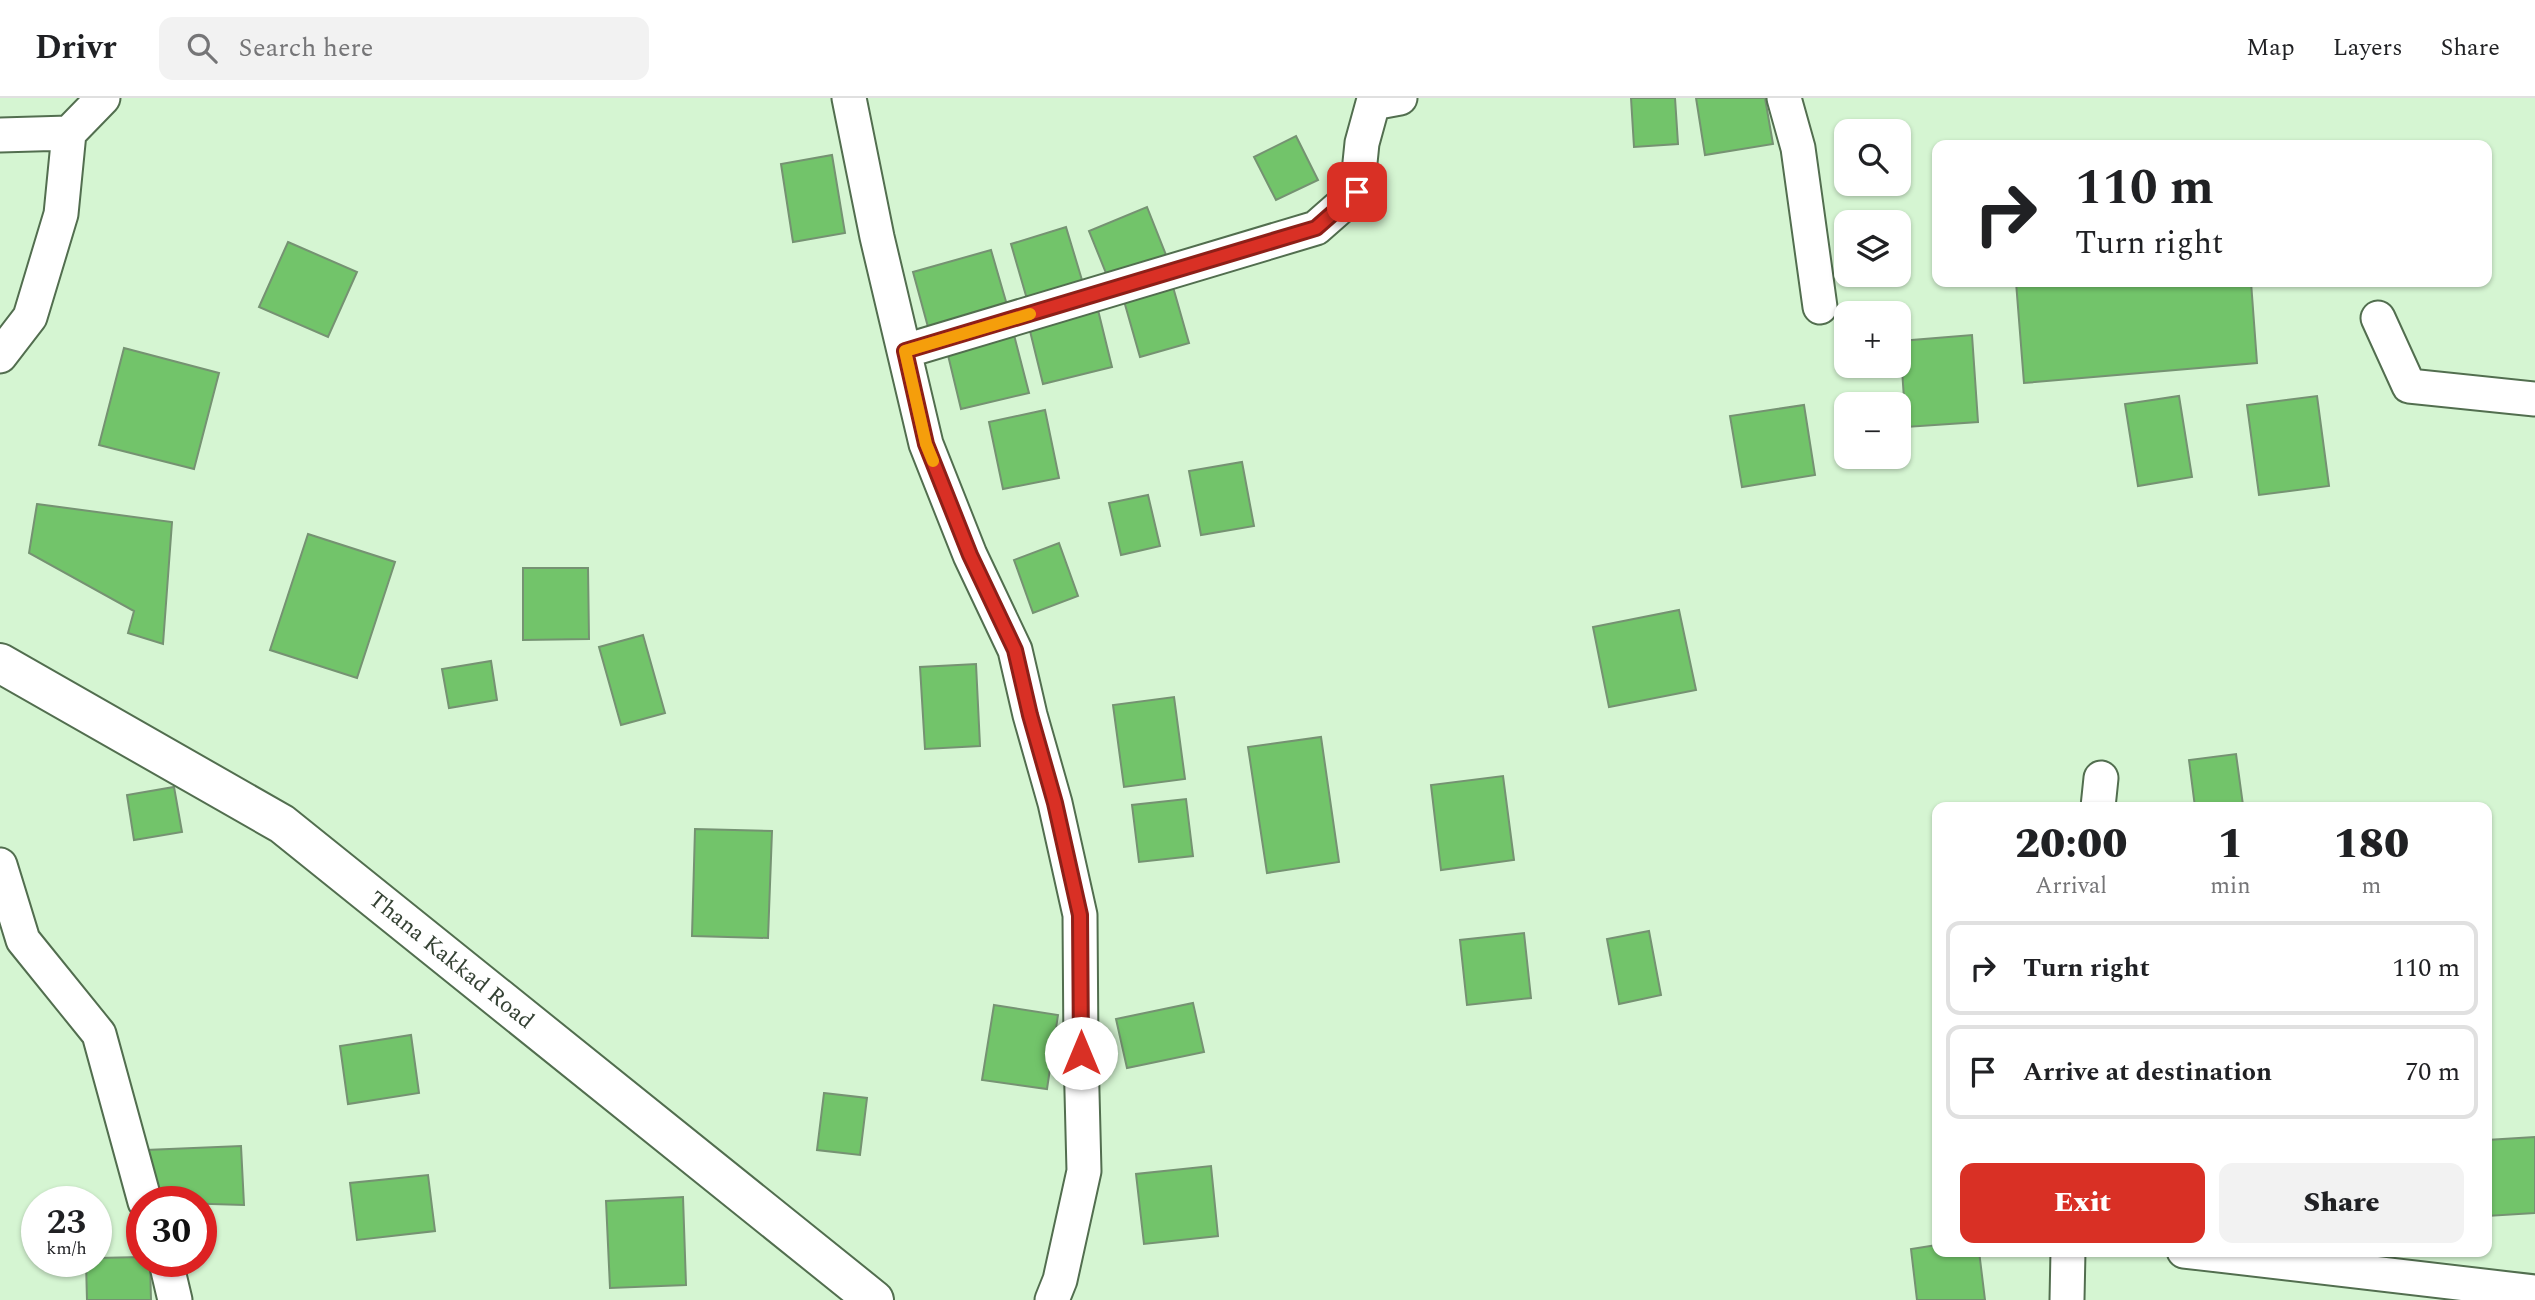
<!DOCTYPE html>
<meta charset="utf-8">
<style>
body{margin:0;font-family:Spectral,serif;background:#f2f2f2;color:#202124;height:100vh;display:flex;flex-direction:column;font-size:26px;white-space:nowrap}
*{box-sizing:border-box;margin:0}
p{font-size:23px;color:#757577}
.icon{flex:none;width:38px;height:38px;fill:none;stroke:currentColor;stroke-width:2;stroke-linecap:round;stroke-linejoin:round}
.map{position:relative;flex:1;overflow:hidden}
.drawer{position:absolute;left:1932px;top:704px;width:560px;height:455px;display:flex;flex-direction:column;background:#fff;border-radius:14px;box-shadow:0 2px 5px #0004}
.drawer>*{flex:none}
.top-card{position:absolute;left:1932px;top:42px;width:560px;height:147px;border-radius:14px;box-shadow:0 2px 5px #0004;background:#fff;color:#202124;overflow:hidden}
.buttons{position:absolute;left:1834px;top:21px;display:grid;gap:14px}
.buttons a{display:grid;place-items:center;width:77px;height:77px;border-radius:14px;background:#fff;box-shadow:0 2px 5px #0004;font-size:35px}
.speed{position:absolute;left:21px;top:1088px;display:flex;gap:14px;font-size:35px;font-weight:700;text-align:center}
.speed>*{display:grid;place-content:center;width:91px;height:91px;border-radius:50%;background:#fff;box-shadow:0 2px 5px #0004;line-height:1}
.speed small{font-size:18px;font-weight:400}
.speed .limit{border:10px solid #d22;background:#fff;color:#111}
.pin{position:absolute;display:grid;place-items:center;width:60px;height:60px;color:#fff;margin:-30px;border-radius:14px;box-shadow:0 4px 10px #0006}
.me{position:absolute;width:77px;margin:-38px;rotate:0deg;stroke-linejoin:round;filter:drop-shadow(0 0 5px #0008)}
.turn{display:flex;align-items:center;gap:24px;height:147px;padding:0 28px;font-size:32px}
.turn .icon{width:91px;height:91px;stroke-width:2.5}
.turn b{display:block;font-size:49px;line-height:60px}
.eta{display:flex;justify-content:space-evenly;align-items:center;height:119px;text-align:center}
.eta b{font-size:42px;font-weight:800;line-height:49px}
.cta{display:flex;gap:14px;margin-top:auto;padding:14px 28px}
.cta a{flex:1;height:80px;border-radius:14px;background:#d93025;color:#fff;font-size:28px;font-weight:800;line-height:80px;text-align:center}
.cta a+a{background:#f2f2f2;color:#202124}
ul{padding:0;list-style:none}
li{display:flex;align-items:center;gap:21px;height:94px;margin:0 14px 10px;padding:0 14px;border:4px solid #e0e0e0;border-radius:14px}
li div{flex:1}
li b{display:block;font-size:26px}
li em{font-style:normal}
header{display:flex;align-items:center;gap:42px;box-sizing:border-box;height:98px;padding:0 35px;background:#fff;border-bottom:2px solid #e0e0e0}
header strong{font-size:33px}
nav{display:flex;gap:38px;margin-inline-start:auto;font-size:24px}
.search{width:490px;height:63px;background:#f2f2f2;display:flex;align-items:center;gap:18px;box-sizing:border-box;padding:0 24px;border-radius:14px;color:#757577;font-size:26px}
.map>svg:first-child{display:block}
</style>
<header>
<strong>Drivr</strong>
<div class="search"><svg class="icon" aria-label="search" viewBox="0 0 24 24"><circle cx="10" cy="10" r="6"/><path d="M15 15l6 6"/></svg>Search here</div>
<nav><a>Map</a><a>Layers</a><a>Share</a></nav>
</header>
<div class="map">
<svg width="2535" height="1202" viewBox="0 0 2535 1202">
<rect width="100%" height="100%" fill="#d5f5d2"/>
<!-- building -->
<path fill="#72c46a" stroke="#759272" stroke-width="2" d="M 1631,0 L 1675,0 L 1678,46 L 1634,49 Z
M 1696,0 L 1765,0 L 1773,46 L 1705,57 Z
M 1296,38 L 1318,82 L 1276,102 L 1254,59 Z
M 832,57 L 845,135 L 793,144 L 781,66 Z
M 1147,109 L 1168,162 L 1110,185 L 1089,133 Z
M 1066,129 L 1085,192 L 1029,208 L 1011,146 Z
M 288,144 L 357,174 L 328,239 L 259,209 Z
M 991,152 L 1007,207 L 928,229 L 913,174 Z
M 2016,184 L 2251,184 L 2257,265 L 2024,285 Z
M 1173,189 L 1189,245 L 1140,259 L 1124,203 Z
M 1098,212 L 1112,269 L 1043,286 L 1029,229 Z
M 1014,237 L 1029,295 L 961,311 L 947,253 Z
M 1972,237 L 1978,324 L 1906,329 L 1900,243 Z
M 124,250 L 219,275 L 194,371 L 99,347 Z
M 2179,298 L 2192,379 L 2138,388 L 2125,306 Z
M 2317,298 L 2329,388 L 2259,397 L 2247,307 Z
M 1804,307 L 1815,377 L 1742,389 L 1730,318 Z
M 1045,312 L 1059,380 L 1003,391 L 989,324 Z
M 1242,364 L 1254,428 L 1201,437 L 1189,373 Z
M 1148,397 L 1160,448 L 1121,457 L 1109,405 Z
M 37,406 L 172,424 L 163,546 L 128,535 L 134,513 L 29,455 Z
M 308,436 L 395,464 L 357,580 L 270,552 Z
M 1059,445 L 1078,498 L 1033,515 L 1014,462 Z
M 523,470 L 588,470 L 589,541 L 523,542 Z
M 1679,512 L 1696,592 L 1609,609 L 1593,529 Z
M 643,537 L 665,615 L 621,627 L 599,549 Z
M 491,563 L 497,602 L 449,610 L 442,571 Z
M 976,566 L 980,648 L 925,651 L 920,569 Z
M 1174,599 L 1185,681 L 1124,689 L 1113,607 Z
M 1321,639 L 1339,764 L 1267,775 L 1248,649 Z
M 2236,656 L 2243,707 L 2195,709 L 2189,662 Z
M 1503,678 L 1514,762 L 1441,772 L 1431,687 Z
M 174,689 L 182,734 L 134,742 L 127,697 Z
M 1186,701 L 1193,758 L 1139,764 L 1132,707 Z
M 695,731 L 772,733 L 768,840 L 692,838 Z
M 1649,833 L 1661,897 L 1619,906 L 1607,841 Z
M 1524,835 L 1531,900 L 1467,907 L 1460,842 Z
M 1193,905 L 1204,954 L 1127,970 L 1116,921 Z
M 994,907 L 1058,917 L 1047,991 L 982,982 Z
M 411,937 L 419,995 L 348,1006 L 340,948 Z
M 824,995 L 867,1000 L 860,1057 L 817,1052 Z
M 2535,1039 L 2535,1115 L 2487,1118 L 2487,1042 Z
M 241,1048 L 244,1107 L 145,1104 L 146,1052 Z
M 1211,1068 L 1218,1138 L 1144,1146 L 1136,1076 Z
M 428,1077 L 435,1133 L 357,1142 L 350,1085 Z
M 683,1099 L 686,1187 L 610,1190 L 606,1103 Z
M 1937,1147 L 1937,1153 L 1979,1153 L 1985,1202 L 1917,1202 L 1911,1151 Z
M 142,1159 L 142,1164 L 150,1164 L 151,1202 L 87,1202 L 86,1164 L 96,1164 L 96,1160 Z"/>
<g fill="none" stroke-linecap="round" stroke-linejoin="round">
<defs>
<path id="street" d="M 849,0 L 877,139 L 926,346 L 970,457 L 1015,552 L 1030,617 L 1055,705 L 1080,817 L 1081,955 L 1084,1073 L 1060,1182 L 1052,1202
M 1784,0 L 1798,50 L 1820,209
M 0,37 L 69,35
M 2378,220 L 2409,288 L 2535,301
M 905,253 L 1316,130 L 1357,94 L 1362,45 L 1373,5 L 1400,0
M 0,258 L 30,219 L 61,116 L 69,35 L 103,0
M 2098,709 L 2101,680
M 0,767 L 23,842 L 99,936 L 145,1104
M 2184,1153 L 2535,1194
M 166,1164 L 175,1202
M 2067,1202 L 2068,1153"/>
<g id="secondary">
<path id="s1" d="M 0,565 L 282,726 L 874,1202"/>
</g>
</defs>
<!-- street casing -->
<use href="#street" stroke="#526e4f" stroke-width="37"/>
<!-- secondary casing -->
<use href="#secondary" stroke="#526e4f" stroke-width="42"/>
<!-- street -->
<use href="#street" stroke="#fff" stroke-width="33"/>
<!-- secondary -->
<use href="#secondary" stroke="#fff" stroke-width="38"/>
</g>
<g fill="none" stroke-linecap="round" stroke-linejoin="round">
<defs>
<path id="route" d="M 1081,955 L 1080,817 L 1055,705 L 1030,617 L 1015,552 L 970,457 L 926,346 L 905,253 L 1316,130 L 1357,94"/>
</defs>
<!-- route casing -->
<use href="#route" stroke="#8d1f18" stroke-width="18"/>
<!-- route -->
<use href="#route" stroke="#d93025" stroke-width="12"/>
<!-- slow -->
<path stroke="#f59e0b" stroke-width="12" d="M 933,363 L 926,346 L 905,253 L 1030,216"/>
</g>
<g text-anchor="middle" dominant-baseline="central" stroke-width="5" stroke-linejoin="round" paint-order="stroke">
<!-- street labels -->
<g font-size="23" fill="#344133" stroke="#ebfee9">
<text stroke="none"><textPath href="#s1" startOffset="542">Thana Kakkad Road</textPath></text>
</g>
</g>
</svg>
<div class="buttons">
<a><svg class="icon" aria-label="search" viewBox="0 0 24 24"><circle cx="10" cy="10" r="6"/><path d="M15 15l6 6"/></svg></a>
<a><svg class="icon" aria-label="layers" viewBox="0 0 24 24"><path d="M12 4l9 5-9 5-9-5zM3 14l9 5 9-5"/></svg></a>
<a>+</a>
<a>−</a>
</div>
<div class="speed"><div>23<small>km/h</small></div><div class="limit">30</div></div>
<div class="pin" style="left:1357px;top:94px;background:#d93025"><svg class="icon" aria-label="arrive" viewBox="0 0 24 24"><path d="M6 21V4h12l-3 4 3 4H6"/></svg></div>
<svg class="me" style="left:1081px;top:955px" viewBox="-20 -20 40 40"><circle r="19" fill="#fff"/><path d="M0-13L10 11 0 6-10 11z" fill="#d93025"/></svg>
<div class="top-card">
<div class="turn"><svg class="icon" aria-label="right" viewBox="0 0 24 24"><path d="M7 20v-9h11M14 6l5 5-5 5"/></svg><div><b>110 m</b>Turn right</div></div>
</div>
<section class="drawer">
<div class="eta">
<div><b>20:00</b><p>Arrival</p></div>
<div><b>1</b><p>min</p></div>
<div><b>180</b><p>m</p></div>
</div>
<ul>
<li><svg class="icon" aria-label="right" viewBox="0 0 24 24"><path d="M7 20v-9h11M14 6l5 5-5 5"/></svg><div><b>Turn right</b></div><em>110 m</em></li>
<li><svg class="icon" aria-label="arrive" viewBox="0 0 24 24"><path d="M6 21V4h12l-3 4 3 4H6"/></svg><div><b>Arrive at destination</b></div><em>70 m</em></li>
</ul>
<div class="cta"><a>Exit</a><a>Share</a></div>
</section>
</div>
